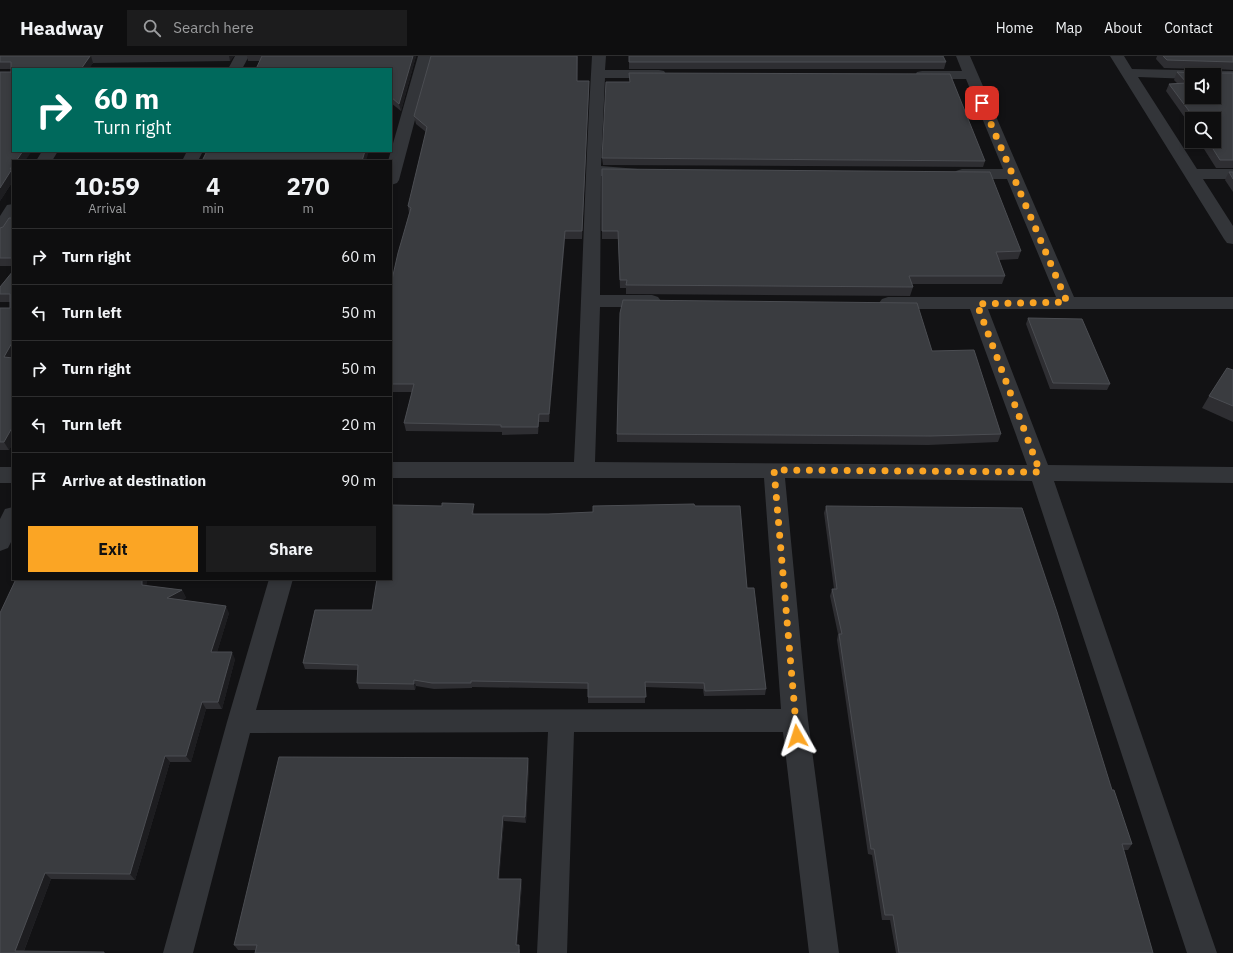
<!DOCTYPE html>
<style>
body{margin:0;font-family:"IBM Plex Sans",sans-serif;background:#1c1c1d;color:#f1f3f6;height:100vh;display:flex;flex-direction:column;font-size:15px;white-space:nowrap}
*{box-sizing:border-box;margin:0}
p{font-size:13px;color:#9b9c9e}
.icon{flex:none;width:22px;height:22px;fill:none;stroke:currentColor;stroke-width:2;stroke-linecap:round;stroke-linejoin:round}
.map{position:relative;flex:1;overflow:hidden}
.details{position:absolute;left:12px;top:104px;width:380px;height:420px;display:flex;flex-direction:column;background:#0e0e0f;border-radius:0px;box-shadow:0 2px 6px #0003,0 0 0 1px #2e2e2f}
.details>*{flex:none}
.banner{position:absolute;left:12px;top:12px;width:380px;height:84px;border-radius:0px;box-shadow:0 2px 6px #0003,0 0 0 1px #2e2e2f;background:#00695c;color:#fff;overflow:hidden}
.tools{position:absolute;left:1185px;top:12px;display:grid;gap:8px}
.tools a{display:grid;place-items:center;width:36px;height:36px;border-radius:0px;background:#0e0e0f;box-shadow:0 2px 6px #0003,0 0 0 1px #2e2e2f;font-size:20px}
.pin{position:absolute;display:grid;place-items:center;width:34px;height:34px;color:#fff;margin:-17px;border-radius:8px;box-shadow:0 2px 6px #0006}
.me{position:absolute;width:44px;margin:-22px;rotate:354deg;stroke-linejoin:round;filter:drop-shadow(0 0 3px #0008)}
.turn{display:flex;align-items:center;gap:14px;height:84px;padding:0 16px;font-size:18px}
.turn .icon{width:52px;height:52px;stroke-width:2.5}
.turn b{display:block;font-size:28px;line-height:34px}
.eta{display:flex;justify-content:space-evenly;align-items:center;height:68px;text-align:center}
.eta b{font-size:24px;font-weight:800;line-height:28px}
.cta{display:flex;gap:8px;margin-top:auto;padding:8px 16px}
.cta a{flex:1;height:46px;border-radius:0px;background:#fba524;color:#111;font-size:16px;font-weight:800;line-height:46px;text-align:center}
.cta a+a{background:#1c1c1d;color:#f1f3f6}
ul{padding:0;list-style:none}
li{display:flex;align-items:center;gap:12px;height:56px;padding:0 16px;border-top:1px solid #2e2e2f}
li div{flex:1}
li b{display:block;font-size:15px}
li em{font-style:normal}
header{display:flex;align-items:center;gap:24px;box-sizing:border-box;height:56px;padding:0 20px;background:#0e0e0f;border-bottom:1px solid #2e2e2f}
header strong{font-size:19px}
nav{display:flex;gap:22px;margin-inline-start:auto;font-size:14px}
.search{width:280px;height:36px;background:#1c1c1d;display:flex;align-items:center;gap:10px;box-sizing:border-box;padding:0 14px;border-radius:0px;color:#9b9c9e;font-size:15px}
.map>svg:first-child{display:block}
</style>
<header>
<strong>Headway</strong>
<div class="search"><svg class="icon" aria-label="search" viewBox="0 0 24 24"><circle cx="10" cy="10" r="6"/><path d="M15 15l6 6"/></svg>Search here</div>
<nav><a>Home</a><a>Map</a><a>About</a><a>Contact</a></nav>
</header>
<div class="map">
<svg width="1233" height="897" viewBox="0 0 1233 897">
<rect width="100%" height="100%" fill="#121214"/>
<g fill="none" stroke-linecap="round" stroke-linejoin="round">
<!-- minor -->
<path fill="#333539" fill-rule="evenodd" d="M 235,0 L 249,0 L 242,13 L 228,13 Z
M 418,0 L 432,0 L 399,124 L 397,127 L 391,129 L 391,105 L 388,105 Z
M 592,0 L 606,0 L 605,14 L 659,14 L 664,15 L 666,18 L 664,21 L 659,22 L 605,22 L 601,110 L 638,113 L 640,116 L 638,119 L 601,120 L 600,239 L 652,239 L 658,241 L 661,245 L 658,249 L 652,251 L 600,251 L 595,406 L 1027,409 L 970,253 L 888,253 L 882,251 L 879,247 L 882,243 L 888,241 L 1056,241 L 1007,123 L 962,123 L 956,121 L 954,118 L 956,115 L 962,113 L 1003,113 L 966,23 L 922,23 L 917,22 L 915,19 L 917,16 L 922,15 L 962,15 L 956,0 L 970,0 L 1074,241 L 1233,241 L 1233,253 L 988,253 L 1048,409 L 1233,411 L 1233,427 L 1054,425 L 1217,897 L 1187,897 L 1032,425 L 785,422 L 808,664 L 839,897 L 809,897 L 783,676 L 574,676 L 567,897 L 537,897 L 548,676 L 250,677 L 193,897 L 163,897 L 227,666 L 269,523 L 293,523 L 256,654 L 781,653 L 764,422 L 391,422 L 391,406 L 574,406 C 581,271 584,134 592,0 Z
M 1110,0 L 1124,0 L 1132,13 L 1233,15 L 1233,23 L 1214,23 L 1214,19 L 1192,19 L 1192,23 L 1138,21 L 1197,113 L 1233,113 L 1233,123 L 1203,123 L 1233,170 L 1233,188 L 1227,187 L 1224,183 Z
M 42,95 L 58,95 L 52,105 L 36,105 Z
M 187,95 L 203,95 L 198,105 L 182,105 Z
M 13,148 L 13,167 L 6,178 L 0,179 L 0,160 L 7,149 Z
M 0,411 L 13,411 L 13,427 L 0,427 Z
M 13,451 L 13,482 L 8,492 L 0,495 L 0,463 L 5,453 Z"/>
</g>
<!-- wall -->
<path fill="#2e2e32" d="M 0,0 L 234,0 L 230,5 L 93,7 L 13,105 L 13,125 L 0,145 L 11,13 L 0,13 Z
M 247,0 L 416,0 L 401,55 L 391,47 L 391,13 L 259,5 L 248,5 Z
M 578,0 L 577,25 L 589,25 L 582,183 L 565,183 L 549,366 L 539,366 L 538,378 L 502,379 L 502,376 L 406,375 L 404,367 L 412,336 L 391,336 L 391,228 L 409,157 L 408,150 L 426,76 L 416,68 L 414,60 Z
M 629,0 L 946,6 L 944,13 L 629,13 Z
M 1157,0 L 1233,0 L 1233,14 L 1216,13 L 1217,17 L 1233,17 L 1233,112 L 1216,112 L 1199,85 L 1214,85 L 1214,63 L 1192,63 L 1192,72 L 1166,35 L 1169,28 L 1177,27 L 1174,24 L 1177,16 L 1195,17 L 1198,13 L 1164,12 L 1156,3 Z
M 602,102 L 985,105 L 983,111 L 603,109 Z
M 602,113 L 1021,195 L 1018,203 L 999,204 L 1005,220 L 1002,228 L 912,228 L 913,231 L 910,240 L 626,238 L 626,232 L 620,232 L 618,183 L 602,183 Z
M 1229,116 L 1233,116 L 1233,136 L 1225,124 Z
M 13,162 L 13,210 L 0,210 L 0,172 L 3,171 Z
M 13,215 L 12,302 L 13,302 L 13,387 L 9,394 L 0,394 L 0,252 L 10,252 L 10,246 L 0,246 L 0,231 Z
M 1028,262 L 1110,328 L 1107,334 L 1050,333 L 1026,268 Z
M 932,295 L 1001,378 L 998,386 L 928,389 L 617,386 L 617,378 Z
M 1233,314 L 1233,366 L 1202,352 L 1209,340 Z
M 695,450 L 747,532 L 766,633 L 765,639 L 704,640 L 703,633 L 645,631 L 645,647 L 588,647 L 588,633 L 472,631 L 472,632 L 434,633 L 416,630 L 415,634 L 359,633 L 357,627 L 358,614 L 305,613 L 303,607 L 372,554 L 474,454 L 474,458 L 548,458 L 593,456 Z
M 826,450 L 1112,734 L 1132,788 L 1128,794 L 1123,794 L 1153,897 L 896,897 L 890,864 L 882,864 L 872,799 L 868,798 L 837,584 L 838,578 L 830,540 L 832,533 L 834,533 L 824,457 Z
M 16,523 L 147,523 L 146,530 L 182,534 L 186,542 L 182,544 L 229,557 L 217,596 L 235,603 L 222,653 L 206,653 L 191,706 L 170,706 L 135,824 L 51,823 L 24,895 L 0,897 Z
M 529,708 L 526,767 L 504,765 L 499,823 L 522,828 L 517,889 L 520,894 L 520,897 L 255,897 L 256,894 L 238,894 L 234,889 Z"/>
<!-- shaded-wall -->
<path fill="#1d1d20" d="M 91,0 L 93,7 L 89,13 L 81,13 Z
M 229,0 L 234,0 L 230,5 Z
M 413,0 L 416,0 L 401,55 L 399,48 Z
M 589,25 L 589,33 L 582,183 L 582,175 Z
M 23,95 L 32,95 L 25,105 L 16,105 Z
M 365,95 L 369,95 L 366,105 L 362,105 Z
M 13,109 L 13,125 L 0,145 L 0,132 L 10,113 Z
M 565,175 L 565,183 L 549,366 L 549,358 Z
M 13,285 L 13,301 L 8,309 L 4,301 Z
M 539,358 L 539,366 L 538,378 L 538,371 Z
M 13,370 L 13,387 L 9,394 L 4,386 Z
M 474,448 L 474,454 L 473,464 L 472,458 Z
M 142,523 L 147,523 L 146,537 L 142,529 Z
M 182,534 L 186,542 L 171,550 L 167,542 Z
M 226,550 L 229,557 L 215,603 L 211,596 Z
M 232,596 L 235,603 L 222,653 L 218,646 Z
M 414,624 L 416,630 L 415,634 L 414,628 Z
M 202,646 L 206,653 L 191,706 L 186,700 Z
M 165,700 L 170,706 L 135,824 L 130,818 Z
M 528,702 L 529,708 L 526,767 L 525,761 Z
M 503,760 L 504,765 L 499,828 L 498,823 Z
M 45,817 L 51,823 L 23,897 L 15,895 Z
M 521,823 L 522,828 L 517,894 L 516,889 Z"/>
<!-- building -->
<path fill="#3a3c40" stroke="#4b4d52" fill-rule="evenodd" d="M 0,0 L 90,0 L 81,13 L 13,13 L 13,95 L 23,95 L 16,105 L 13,105 L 13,109 L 10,113 L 12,113 L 0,132 L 0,16 L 11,16 L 11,6 L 0,6 Z
M 262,0 L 413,0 L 399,48 L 391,41 L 391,13 L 256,13 Z
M 431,0 L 577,0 L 577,25 L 589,25 L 582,175 L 565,175 L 549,358 L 539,358 L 538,371 L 501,371 L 501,369 L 404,367 L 414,328 L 391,328 L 391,228 L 398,197 L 411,152 L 408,150 L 427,71 L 414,60 Z
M 629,0 L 943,0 L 946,6 L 629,6 Z
M 1163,0 L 1233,0 L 1233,6 L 1167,4 Z
M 1197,13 L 1216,13 L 1217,17 L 1233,17 L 1233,104 L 1220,104 L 1208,85 L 1214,85 L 1214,63 L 1195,63 L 1169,28 L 1187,27 L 1177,16 L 1195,17 ZM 1192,19 L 1214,19 L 1214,41 L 1192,41 Z
M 629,17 L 950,18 L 985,105 L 602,102 L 606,26 L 630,26 Z
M 207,95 L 365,95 L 362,105 L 202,105 Z
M 602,113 L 990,116 L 1021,195 L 996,196 L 1005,220 L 909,220 L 913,231 L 626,229 L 627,224 L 620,224 L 618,175 L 602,175 Z
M 1229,116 L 1233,116 L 1233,123 Z
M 9,162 L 13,162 L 13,202 L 0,202 L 0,172 L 3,171 Z
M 13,215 L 13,285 L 4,301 L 13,302 L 13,370 L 4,386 L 0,386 L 0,252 L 10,252 L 10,238 L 0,238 L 0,231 Z
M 623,244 L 917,247 L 932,295 L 974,294 L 1001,378 L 930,380 L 617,378 L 620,257 Z
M 1028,262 L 1082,263 L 1110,328 L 1053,327 Z
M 1227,312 L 1233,314 L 1233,350 L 1209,340 Z
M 442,447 L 474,448 L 472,458 L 548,458 L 593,456 L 593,450 L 694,448 L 695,450 L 740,450 L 747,532 L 754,532 L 766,633 L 705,635 L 704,627 L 645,626 L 646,641 L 588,641 L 588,627 L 471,625 L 471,627 L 432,627 L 414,624 L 414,628 L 357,627 L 358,609 L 303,607 L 315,554 L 372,554 L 377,523 L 391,523 L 391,449 L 442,450 Z
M 826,450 L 1022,452 L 1057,556 L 1112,734 L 1114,734 L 1132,788 L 1122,788 L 1153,897 L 899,897 L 893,859 L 885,859 L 874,793 L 871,793 L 839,578 L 842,578 L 832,533 L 837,533 Z
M 16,523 L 142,523 L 142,529 L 182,534 L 167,542 L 226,550 L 211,596 L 232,596 L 218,646 L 202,646 L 186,700 L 165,700 L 130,818 L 45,817 L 15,895 L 104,896 L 104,897 L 0,897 L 0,557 Z
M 279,701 L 528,702 L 525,761 L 503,760 L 498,823 L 521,823 L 516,889 L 519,889 L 519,897 L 255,897 L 257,889 L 234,889 Z"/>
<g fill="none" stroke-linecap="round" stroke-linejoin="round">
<!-- route -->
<path stroke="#fba524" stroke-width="7" stroke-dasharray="0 12.6" d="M 797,680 L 774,414 L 1040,416 L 977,248 L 1067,246 L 982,47"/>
</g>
</svg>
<div class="tools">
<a><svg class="icon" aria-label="sound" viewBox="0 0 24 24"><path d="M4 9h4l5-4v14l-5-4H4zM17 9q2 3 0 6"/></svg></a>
<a><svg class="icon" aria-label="search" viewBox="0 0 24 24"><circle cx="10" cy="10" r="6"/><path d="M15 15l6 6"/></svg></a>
</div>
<div class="pin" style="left:982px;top:47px;background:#d93025"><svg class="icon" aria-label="arrive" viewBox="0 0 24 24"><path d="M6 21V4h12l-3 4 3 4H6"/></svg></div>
<svg class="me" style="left:797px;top:680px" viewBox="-20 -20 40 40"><path d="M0-17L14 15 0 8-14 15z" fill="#fba524" stroke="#fff" stroke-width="4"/></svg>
<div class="banner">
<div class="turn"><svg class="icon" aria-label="right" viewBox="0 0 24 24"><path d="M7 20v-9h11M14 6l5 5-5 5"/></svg><div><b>60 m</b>Turn right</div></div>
</div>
<section class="details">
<div class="eta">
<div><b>10:59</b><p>Arrival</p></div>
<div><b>4</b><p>min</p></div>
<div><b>270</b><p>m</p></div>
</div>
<ul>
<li><svg class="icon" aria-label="right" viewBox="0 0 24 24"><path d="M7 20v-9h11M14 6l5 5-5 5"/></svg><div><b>Turn right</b></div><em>60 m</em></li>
<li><svg class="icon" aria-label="left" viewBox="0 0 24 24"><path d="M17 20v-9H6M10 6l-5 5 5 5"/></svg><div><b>Turn left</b></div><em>50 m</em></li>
<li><svg class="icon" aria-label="right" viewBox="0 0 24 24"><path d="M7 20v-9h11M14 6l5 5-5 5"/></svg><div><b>Turn right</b></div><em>50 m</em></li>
<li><svg class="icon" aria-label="left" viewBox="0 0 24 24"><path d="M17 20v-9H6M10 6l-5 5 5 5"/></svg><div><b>Turn left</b></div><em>20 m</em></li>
<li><svg class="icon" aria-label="arrive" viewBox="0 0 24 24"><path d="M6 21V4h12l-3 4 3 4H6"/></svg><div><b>Arrive at destination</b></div><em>90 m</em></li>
</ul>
<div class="cta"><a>Exit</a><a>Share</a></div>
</section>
</div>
